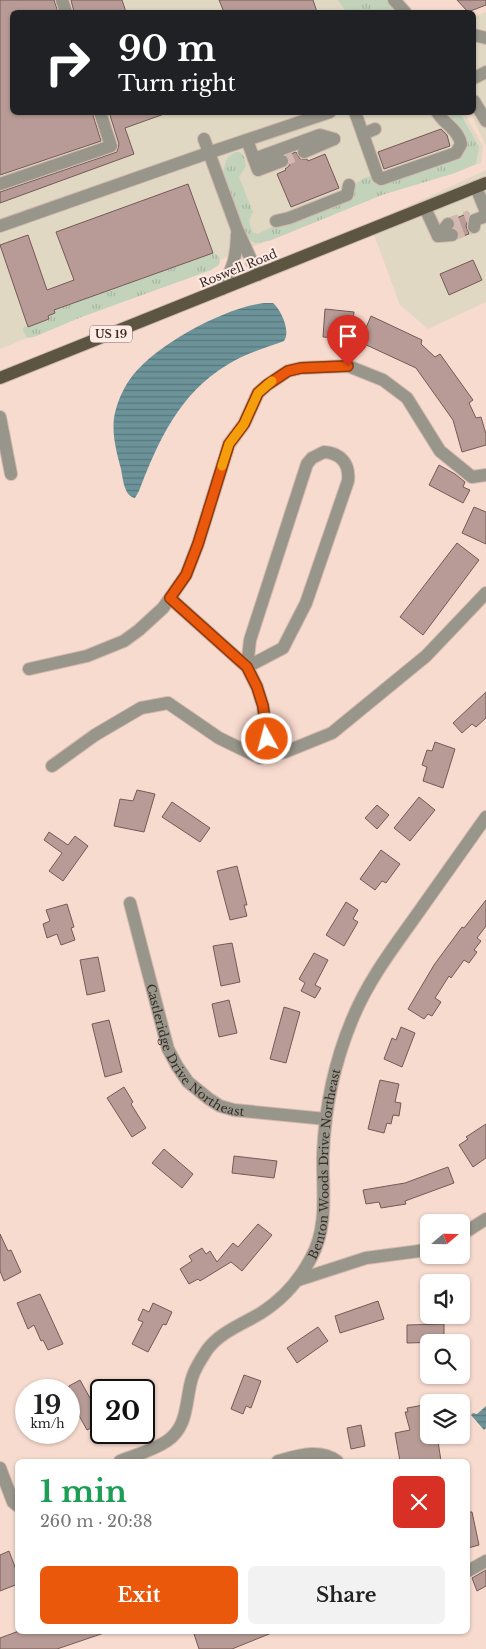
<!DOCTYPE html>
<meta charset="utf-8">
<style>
body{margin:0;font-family:"Libre Baskerville",serif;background:#f2f2f2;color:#222;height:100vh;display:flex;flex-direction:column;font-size:19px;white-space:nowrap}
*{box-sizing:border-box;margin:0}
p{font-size:16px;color:#767676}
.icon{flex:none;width:28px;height:28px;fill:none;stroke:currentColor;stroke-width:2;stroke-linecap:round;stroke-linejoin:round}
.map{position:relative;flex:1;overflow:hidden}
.drawer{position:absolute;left:15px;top:1459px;width:455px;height:175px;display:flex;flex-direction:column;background:#fff;border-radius:8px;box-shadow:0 1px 4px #0004}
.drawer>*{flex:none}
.banner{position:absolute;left:10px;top:10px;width:466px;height:105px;border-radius:8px;box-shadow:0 1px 4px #0004;background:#202124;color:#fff;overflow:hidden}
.needle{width:32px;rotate:70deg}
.fabs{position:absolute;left:420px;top:1214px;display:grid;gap:10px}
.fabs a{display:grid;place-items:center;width:50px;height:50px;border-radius:8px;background:#fff;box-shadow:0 1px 4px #0004;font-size:25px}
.speed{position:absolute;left:15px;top:1379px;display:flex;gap:10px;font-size:25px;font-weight:700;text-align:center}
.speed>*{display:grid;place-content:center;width:65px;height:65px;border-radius:50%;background:#fff;box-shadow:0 1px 4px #0004;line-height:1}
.speed small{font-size:12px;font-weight:400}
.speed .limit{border:2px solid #111;border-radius:8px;background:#fff;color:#111}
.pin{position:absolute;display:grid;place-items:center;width:42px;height:42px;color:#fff;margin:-51px -21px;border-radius:50% 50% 50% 0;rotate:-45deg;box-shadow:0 0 5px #0007}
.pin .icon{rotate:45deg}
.me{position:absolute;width:55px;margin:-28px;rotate:353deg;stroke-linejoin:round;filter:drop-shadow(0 0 4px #0008)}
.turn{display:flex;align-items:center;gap:18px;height:105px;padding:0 25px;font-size:22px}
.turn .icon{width:65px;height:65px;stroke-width:2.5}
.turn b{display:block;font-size:35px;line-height:42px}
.round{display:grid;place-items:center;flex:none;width:52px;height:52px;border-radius:8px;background:#f2f2f2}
.overview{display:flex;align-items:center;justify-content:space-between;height:85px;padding:0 25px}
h1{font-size:30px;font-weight:700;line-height:38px;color:#1e9e55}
.cta{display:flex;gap:10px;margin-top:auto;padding:10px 25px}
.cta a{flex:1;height:58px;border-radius:8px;background:#ea580c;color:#fff;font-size:20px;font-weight:700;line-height:58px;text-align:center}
.cta a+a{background:#f2f2f2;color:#222}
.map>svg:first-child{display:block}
</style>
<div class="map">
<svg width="486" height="1649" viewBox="0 0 486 1649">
<defs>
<pattern id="grass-tufts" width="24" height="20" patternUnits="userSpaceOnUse" patternTransform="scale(1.25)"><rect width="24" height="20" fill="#c2d2bb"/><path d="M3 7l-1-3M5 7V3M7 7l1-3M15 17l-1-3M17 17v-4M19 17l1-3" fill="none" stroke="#a7b5a1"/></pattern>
<pattern id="water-rules" width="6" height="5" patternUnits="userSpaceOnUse" patternTransform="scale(1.25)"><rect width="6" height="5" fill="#6b9399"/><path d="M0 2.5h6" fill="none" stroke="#59787d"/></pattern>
</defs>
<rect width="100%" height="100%" fill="#f8dbcf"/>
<!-- commercial -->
<path fill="#e0d8c2" d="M 0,0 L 387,0 L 398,12 L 12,12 L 12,112 L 464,113 L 483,146 L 481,163 L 393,190 L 0,349 Z
M 486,12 L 486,147 L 471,113 L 474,112 L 474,17 Z
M 486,170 L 486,302 L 428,329 L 400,305 L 370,224 Z"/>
<!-- grass -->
<path fill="url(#grass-tufts)" d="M 338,0 L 387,0 L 398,12 L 346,12 Z
M 446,113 L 460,113 L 479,147 L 476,164 L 455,173 L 382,195 L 269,241 L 255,243 L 249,239 L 245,231 L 223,172 L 227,158 L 235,152 L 240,152 L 244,157 L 246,166 L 239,177 L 253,212 C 248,220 249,224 253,232 L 258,234 L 354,185 L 364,178 L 463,152 L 465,149 Z
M 213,253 L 218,256 L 220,261 L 219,265 L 211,270 L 79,318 L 34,337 L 27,338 L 23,330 L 24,326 L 28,327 L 49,320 L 48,316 L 55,313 L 55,310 Z"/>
<!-- water -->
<path fill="url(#water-rules)" d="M 264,303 L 273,303 C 281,310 291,331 284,341 C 265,348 244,354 227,365 C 180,393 158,441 139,491 L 135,498 C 124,496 123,479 121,469 C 116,451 110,428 116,409 C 119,398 125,385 133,375 C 158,344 224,308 264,303 Z
M 486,1406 L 486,1428 L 484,1430 L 471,1415 L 473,1413 L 477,1414 Z"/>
<!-- building -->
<path fill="#b89b96" stroke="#755a55" d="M 0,0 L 54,0 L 58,12 L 12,12 L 12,112 L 92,112 L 101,141 L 0,175 Z
M 71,0 L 122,0 L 126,12 L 74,12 Z
M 219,0 L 313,0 L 317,12 L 224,12 Z
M 457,0 L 486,0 L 486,5 L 468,12 Z
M 109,112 L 164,112 L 164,114 L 125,128 L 134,154 L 0,203 L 0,192 L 117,152 L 119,144 Z
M 441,129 L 447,135 L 450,146 L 384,169 L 378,152 Z
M 296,152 L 300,159 L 307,159 L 308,161 L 325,154 L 339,188 L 291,207 L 277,174 L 286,170 L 285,169 L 289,166 L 290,162 L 288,155 Z
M 188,184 L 213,253 L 54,310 L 55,313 L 48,316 L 49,319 L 28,327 L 0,245 L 28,235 L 47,290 L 74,280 L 56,232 Z
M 469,213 L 466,226 L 469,234 L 460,237 L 459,231 L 455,228 L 456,222 L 454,219 Z
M 473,260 L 482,280 L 449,295 L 440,274 Z
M 325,309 L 354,312 L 351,339 L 323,337 Z
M 371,316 L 422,340 L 421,344 L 435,357 L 440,354 L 473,400 L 469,403 L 476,418 L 481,417 L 486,434 L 486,445 L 462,452 L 453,420 L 416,368 L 360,342 Z
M 439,465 L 455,474 L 465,482 L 463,487 L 470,490 L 463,503 L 429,485 Z
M 474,507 L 486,512 L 486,544 L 462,533 Z
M 457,543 L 479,560 L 423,635 L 400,617 Z
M 486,692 L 486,718 L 476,727 L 472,724 L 462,733 L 453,723 Z
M 435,742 L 455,749 L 443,788 L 423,781 L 427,767 L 422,765 L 427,750 L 432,751 Z
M 137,790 L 155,794 L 144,832 L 114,826 L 120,799 L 133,801 Z
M 419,797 L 435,810 L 410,841 L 394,828 Z
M 172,802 L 210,828 L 200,842 L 162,817 Z
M 377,805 L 389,815 L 377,829 L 365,818 Z
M 49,832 L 68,845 L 75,836 L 88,846 L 63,881 L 49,871 L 62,853 L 44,840 Z
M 381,850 L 400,864 L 386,883 L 382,881 L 375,890 L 360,879 Z
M 237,866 L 247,905 L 244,905 L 247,916 L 230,920 L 217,871 Z
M 486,900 L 486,926 L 477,938 L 481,941 L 474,950 L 477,952 L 469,963 L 464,960 L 451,978 L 449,976 L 435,998 L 441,1002 L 432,1016 L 428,1014 L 424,1019 L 408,1009 L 434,965 L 462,927 L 464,928 Z
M 346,902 L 358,910 L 353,919 L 358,922 L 344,946 L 326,935 Z
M 67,904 L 74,927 L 71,928 L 75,940 L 61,945 L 57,934 L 47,938 L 43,924 L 50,921 L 46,910 Z
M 232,943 L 240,982 L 221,986 L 213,946 Z
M 314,953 L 328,960 L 315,985 L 321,988 L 315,998 L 301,991 L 305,983 L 299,979 Z
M 98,957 L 105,991 L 87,995 L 80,960 Z
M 229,1000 L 237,1033 L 219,1037 L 212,1004 Z
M 284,1007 L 300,1012 L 286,1063 L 270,1059 Z
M 109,1020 L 122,1072 L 105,1077 L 92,1024 Z
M 401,1027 L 415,1033 L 402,1067 L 384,1059 L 392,1038 L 396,1040 Z
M 380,1080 L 399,1084 L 395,1102 L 401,1103 L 399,1116 L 393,1115 L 391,1124 L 387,1123 L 384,1133 L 368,1129 Z
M 124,1087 L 133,1102 L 131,1104 L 146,1128 L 132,1137 L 107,1098 Z
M 486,1124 L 486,1158 L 473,1167 L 459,1145 L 468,1139 L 466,1137 Z
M 164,1149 L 193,1174 L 182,1188 L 152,1163 Z
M 234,1156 L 277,1161 L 274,1178 L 232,1173 Z
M 448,1167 L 454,1183 L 405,1201 L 406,1204 L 381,1208 L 379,1202 L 366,1204 L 363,1190 L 405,1183 Z
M 258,1224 L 272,1235 L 242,1271 L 231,1262 L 200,1281 L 198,1279 L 189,1284 L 180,1269 L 192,1261 L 189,1256 L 202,1248 L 206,1254 L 210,1251 L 217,1262 L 233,1243 L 238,1247 Z
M 0,1234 L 8,1251 L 11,1250 L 21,1272 L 4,1281 L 0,1271 Z
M 40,1294 L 63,1344 L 48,1350 L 43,1340 L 41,1341 L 34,1325 L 28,1329 L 17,1303 Z
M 378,1301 L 384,1319 L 340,1333 L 335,1316 Z
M 153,1303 L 172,1312 L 166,1325 L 163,1324 L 148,1352 L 132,1344 L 143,1322 L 138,1320 L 143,1309 L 149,1312 Z
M 444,1324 L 444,1342 L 407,1343 L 407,1325 Z
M 318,1327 L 328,1341 L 297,1363 L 287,1348 Z
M 244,1375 L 261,1381 L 251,1408 L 246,1406 L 243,1414 L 231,1409 Z
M 80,1380 L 95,1407 L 101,1403 L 101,1423 L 87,1430 L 72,1403 L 69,1404 L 69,1386 Z
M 429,1404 L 429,1435 L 437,1435 L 441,1461 L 400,1461 L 395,1433 L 410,1430 L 405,1412 L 408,1412 L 407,1408 Z
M 361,1425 L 365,1446 L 351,1449 L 347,1428 Z
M 468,1512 L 472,1512 L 479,1545 L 468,1548 Z
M 9,1551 L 18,1575 L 18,1584 L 0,1591 L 0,1555 Z
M 486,1570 L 486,1586 L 477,1591 L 472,1578 Z
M 19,1631 L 104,1631 L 104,1633 L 57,1649 L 0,1649 L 0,1638 Z
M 193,1631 L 274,1631 L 274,1632 L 232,1649 L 199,1649 Z"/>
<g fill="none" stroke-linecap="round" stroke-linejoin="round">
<!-- minor-tunnel -->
<path stroke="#d2b8ae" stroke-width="12" stroke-dasharray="12 6" stroke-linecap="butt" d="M 282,161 L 304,152
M 448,224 L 470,216
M 452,235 L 474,227"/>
<defs>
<g id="minor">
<path d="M 62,0 L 66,12"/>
<path d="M 394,0 L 405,12"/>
<path d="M 474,35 L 486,38"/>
<path d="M 474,78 L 486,72"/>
<path d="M 474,101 L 486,121"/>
<path d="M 355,112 L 378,177 L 381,179 L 456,153 L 461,144 C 458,129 444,124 437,112"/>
<path d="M 363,134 L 375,129"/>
<path d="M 204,139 L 237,229 L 258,275"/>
<path d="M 247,140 L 258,170 L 282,161"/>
<path d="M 304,152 L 334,139"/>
<path d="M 254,159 L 320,135 L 334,139"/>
<path d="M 0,184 L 111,146 L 100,112"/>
<path d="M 476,187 L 486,212"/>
<path d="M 425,208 L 438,236 L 452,235"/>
<path d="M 276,221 L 289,218 L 347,195 L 349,185"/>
<path d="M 0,226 L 208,153 L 330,112"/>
<path d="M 474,227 L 475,220 L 486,216"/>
<path d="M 438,236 L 448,224"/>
<path d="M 222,289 C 233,267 236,260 237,234"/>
<path d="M 0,417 L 11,474"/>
<path d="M 324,452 C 341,453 350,464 348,481 L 306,603 L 283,648 L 247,667 L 250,640 L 307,464 L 312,458 Z"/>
<path d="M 170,598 L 247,667 L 257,687 L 263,706 L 267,739 L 272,756"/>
<path d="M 29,669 L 87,656 L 124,641 L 139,630 L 163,608 L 186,575 L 198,544 L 229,444 L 244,424 L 258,393 L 267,385 L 288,371 L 301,368 L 348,366 L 383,380 L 407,398 L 440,451 L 472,477 L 486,475"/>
<path d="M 52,766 L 95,735 L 141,708 L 168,703 L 219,738 L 260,758 L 285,752 L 332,733 L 426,656 L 486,593"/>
<path id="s1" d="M 130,903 L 168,1049 L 177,1066 L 188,1082 L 209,1099 L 220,1106 L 234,1110 L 326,1119"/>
<path d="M 461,1235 L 486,1219"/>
<path d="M 298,1280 L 366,1258 L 419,1251 L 429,1248"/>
<path id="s2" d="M 120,1461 C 135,1455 152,1451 167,1441 C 189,1426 185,1401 192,1378 C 195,1368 201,1359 207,1350 C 220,1332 243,1324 261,1313 C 283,1299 299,1281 311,1258 C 329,1226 322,1189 323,1154 C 325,1108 334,1063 352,1020 C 367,983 390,952 413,920 C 438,885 462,851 486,817"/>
<path d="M 278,1461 C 297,1456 319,1448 337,1461"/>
<path d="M 0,1468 L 13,1502 L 18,1506"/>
<path d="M 468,1571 L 486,1561"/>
</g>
<path id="major" d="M 0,378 L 486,183"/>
</defs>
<!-- minor casing -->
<use href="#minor" stroke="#d2b8ae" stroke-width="14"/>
<!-- major casing -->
<use href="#major" stroke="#d2b8ae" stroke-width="14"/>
<!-- minor -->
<use href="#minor" stroke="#98958a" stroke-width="12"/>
<!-- major -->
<use href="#major" stroke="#5b5542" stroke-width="12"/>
</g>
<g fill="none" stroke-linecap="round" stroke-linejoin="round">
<defs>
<path id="route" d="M 267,739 L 263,706 L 257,687 L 247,667 L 170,598 L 186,575 L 198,544 L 229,444 L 244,424 L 258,393 L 267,385 L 288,371 L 301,368 L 348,366"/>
</defs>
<!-- route casing -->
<use href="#route" stroke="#983908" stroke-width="12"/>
<!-- route -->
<use href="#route" stroke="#ea580c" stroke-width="9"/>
<!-- slow -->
<path stroke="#f59e0b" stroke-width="9" d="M 222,466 L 229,444 L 244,424 L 258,393 L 272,381"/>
</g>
<g text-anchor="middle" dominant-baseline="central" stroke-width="4" stroke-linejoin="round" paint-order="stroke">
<!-- shield labels -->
<rect fill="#fdebe4" stroke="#746761" stroke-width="1" x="90" y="325.5" width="42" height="17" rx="4"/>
<g font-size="11" font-weight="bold" fill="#392e29">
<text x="111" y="334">US 19</text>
</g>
<!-- street labels -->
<g font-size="12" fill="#392e29" stroke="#fdebe4">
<text transform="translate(238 268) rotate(-22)">Roswell Road</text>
<text stroke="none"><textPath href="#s1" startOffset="169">Castleridge Drive Northeast</textPath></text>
<text stroke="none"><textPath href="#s2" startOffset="390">Benton Woods Drive Northeast</textPath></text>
</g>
</g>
</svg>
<div class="fabs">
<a><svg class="needle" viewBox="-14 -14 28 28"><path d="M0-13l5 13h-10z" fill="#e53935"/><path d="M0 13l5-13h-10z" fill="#767676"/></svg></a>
<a><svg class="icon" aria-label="sound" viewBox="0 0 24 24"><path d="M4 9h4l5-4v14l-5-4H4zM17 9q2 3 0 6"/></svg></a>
<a><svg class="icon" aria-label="search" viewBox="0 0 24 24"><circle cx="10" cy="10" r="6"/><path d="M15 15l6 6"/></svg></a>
<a><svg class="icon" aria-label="layers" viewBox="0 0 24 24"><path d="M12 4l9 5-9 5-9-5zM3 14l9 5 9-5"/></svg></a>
</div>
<div class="speed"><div>19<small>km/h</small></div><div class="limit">20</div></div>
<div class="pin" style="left:348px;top:366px;background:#d93025"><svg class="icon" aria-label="arrive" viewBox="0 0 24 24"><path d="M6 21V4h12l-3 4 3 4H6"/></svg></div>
<svg class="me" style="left:267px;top:739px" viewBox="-20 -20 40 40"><circle r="17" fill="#ea580c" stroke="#fff" stroke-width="3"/><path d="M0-11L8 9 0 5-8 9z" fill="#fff"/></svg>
<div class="banner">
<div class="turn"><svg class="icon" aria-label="right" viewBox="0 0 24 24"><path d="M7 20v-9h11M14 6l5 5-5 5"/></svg><div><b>90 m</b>Turn right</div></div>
</div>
<section class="drawer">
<div class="overview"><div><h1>1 min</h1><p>260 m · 20:38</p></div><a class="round" style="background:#d93025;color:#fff"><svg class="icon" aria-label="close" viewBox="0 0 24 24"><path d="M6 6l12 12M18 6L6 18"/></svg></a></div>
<div class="cta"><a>Exit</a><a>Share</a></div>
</section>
</div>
